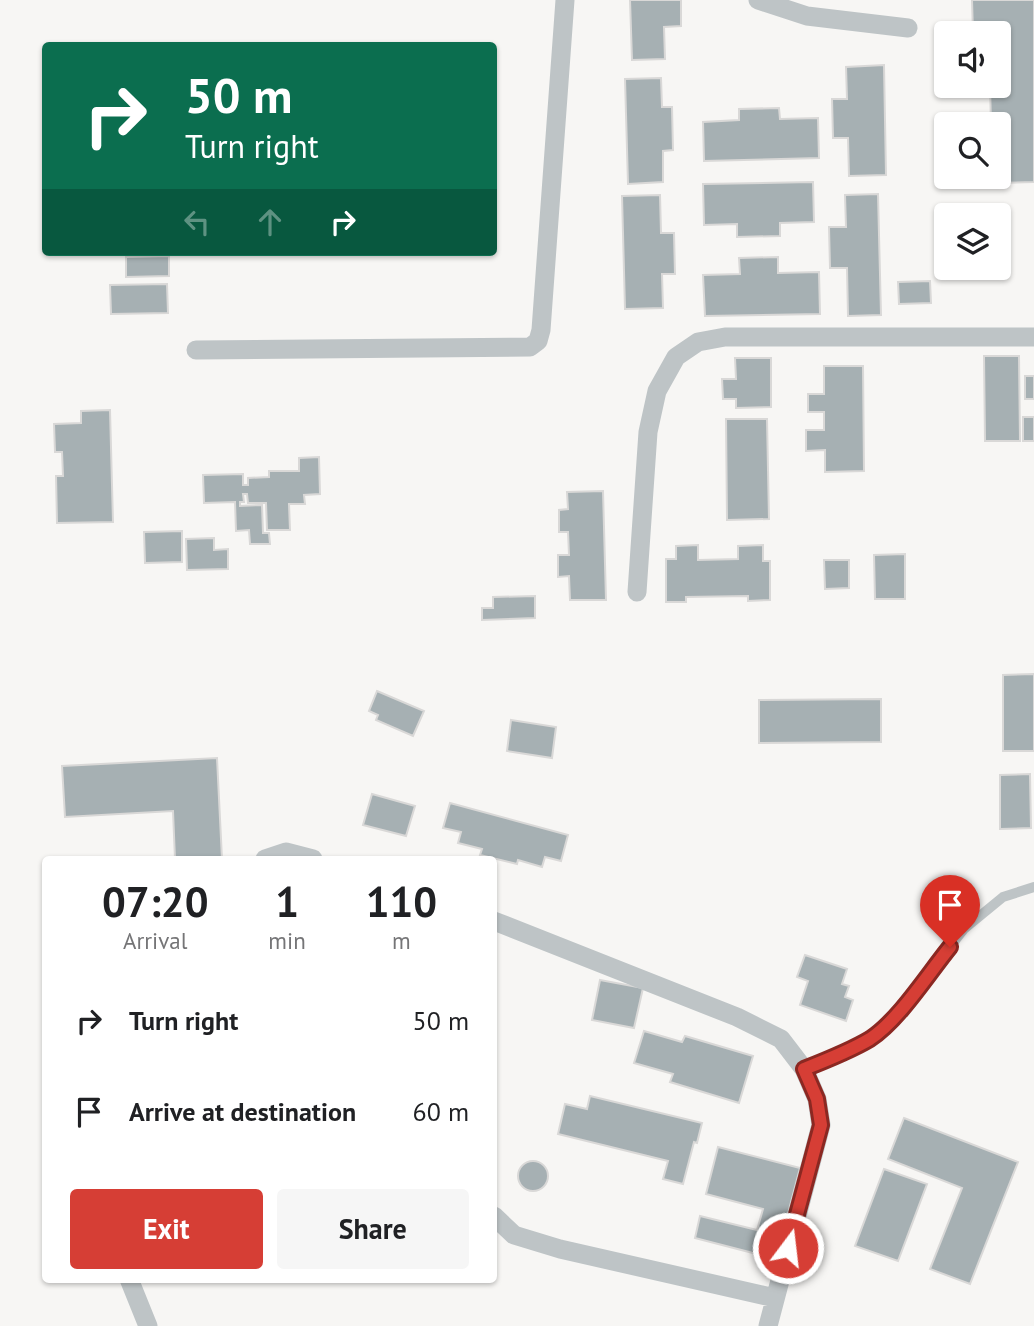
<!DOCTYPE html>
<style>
body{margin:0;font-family:"PT Sans",sans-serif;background:#f6f6f6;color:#202124;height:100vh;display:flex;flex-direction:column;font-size:26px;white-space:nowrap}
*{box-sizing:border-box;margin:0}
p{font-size:23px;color:#757577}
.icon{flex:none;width:38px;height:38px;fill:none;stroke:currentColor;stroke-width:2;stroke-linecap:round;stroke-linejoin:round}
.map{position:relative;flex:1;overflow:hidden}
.sheet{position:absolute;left:42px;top:856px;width:455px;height:427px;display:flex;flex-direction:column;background:#fff;border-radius:7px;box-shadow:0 2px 5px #0004}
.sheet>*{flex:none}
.guide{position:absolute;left:42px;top:42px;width:455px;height:214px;border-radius:7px;box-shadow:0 2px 5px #0004;background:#0b6e4f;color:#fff;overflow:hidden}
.tools{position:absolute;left:934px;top:21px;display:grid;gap:14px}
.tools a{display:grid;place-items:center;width:77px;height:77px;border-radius:7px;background:#fff;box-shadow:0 2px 5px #0004;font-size:35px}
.pin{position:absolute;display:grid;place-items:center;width:60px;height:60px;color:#fff;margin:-72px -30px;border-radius:50% 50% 50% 0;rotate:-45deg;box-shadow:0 0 7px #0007}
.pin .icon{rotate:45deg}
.me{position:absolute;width:77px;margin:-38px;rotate:15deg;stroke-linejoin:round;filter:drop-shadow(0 0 5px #0008)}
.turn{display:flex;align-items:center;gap:24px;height:147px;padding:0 28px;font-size:32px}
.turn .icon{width:91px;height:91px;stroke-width:2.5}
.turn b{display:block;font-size:49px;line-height:60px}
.lanes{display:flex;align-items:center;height:66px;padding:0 28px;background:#0003;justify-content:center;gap:35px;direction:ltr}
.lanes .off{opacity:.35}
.eta{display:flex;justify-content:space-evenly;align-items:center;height:119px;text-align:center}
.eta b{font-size:42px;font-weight:700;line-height:49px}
.action{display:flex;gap:14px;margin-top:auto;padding:14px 28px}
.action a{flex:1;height:80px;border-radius:7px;background:#d63e35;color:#fff;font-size:28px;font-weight:700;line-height:80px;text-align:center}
.action a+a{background:#f6f6f6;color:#202124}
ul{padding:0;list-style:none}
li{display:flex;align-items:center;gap:21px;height:91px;padding:0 28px}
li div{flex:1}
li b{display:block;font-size:26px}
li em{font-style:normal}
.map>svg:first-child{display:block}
</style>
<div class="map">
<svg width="1034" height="1326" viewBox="0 0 1034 1326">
<rect width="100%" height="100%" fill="#f7f6f4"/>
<!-- building -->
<path fill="#a6b0b3" stroke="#d9d8d7" stroke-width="2" d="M 630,0 L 681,0 L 681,26 L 664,27 L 665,59 L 632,60 Z
M 972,0 L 1034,0 L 1034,182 L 992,183 L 992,177 L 999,177 L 999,124 L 991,124 L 990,86 L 999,86 L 999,33 L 973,33 Z
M 884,65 L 886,175 L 849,176 L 848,138 L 833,138 L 832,99 L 847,99 L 846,67 Z
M 661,78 L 662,107 L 672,107 L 673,150 L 663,151 L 663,182 L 628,184 L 625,79 Z
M 779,108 L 780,119 L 818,118 L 819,158 L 704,161 L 703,122 L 739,120 L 739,109 Z
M 813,182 L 814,222 L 780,223 L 780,236 L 737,237 L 737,224 L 704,225 L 703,184 Z
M 878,194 L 881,315 L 848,316 L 847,268 L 830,268 L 829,227 L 846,227 L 845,195 Z
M 660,195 L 661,233 L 674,233 L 675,274 L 662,274 L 663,308 L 625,309 L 622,196 Z
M 169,256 L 169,276 L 126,277 L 126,257 Z
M 778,257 L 778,273 L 819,272 L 820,314 L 705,316 L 703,275 L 740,274 L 739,258 Z
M 930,281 L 931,303 L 899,304 L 898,282 Z
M 167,284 L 168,313 L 111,314 L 110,285 Z
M 984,356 L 1019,356 L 1020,441 L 985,441 Z
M 735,358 L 771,358 L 771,407 L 736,408 L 736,399 L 723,399 L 722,379 L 736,379 Z
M 824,366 L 863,366 L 864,471 L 825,472 L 825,450 L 806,451 L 806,430 L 824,430 L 824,412 L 808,412 L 808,394 L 824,394 Z
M 1025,376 L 1034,376 L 1034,399 L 1025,399 Z
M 110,410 L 113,522 L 57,523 L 56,476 L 63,476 L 62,452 L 55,452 L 54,424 L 81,423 L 81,411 Z
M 1023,417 L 1034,417 L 1034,441 L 1023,441 Z
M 726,419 L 767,419 L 769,519 L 727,520 Z
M 319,457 L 320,494 L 304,495 L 305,504 L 289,504 L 290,530 L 267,530 L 266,503 L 248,503 L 247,494 L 243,494 L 244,502 L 240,502 L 240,506 L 262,505 L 263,533 L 269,533 L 270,544 L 250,544 L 249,530 L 236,531 L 235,502 L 204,503 L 203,475 L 243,474 L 243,485 L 248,485 L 248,478 L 269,477 L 269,471 L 299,471 L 299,458 Z
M 603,491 L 606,600 L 570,600 L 569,576 L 558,577 L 558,555 L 569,555 L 568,532 L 559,532 L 559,510 L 568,509 L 567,492 Z
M 182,531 L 182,562 L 145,563 L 144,532 Z
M 214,538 L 214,550 L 228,549 L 228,569 L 187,570 L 186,539 Z
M 698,545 L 698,560 L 738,559 L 738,546 L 763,545 L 763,561 L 770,561 L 770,600 L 748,601 L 748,596 L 686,597 L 686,602 L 666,602 L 666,559 L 676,559 L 676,546 Z
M 905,554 L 905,599 L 875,599 L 874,555 Z
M 824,560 L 849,560 L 849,588 L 825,589 Z
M 535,596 L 535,618 L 482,620 L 482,608 L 493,608 L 493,597 Z
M 1034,674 L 1034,751 L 1003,751 L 1003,675 Z
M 377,691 L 424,711 L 413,736 L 376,720 L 378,715 L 369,711 Z
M 881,699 L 881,742 L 759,743 L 759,700 Z
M 511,720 L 556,727 L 552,758 L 507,751 Z
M 217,758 L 222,859 L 175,859 L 173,811 L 65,817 L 62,766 Z
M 1030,774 L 1031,828 L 1000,829 L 1000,775 Z
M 372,794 L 415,806 L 406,836 L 363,825 Z
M 450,803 L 568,835 L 561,861 L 545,857 L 542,867 L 518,860 L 517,864 L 480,855 L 482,849 L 458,843 L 461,832 L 443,828 Z
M 805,955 L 847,969 L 842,984 L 849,986 L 845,997 L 853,1000 L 846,1021 L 800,1005 L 808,981 L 797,977 Z
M 600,980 L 643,988 L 634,1028 L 592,1020 Z
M 644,1031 L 682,1042 L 685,1036 L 753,1056 L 739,1103 L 670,1082 L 673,1074 L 634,1063 Z
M 590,1096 L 702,1123 L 697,1143 L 694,1142 L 683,1184 L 663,1179 L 668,1161 L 558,1134 L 565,1104 L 587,1109 Z
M 904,1118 L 1018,1162 L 970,1284 L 930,1269 L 962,1188 L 888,1159 Z
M 718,1147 L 800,1168 L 776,1259 L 695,1238 L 700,1216 L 757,1230 L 763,1209 L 706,1194 Z
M518 1176a15 15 0 1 1 30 0a15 15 0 1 1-30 0Z
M 884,1169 L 927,1184 L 898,1261 L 855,1246 Z"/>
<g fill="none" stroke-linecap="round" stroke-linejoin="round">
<!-- lane -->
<path stroke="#bec4c6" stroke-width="10" d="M 804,1069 L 843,1053 L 871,1038 L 893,1019 L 964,929 L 1003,897 L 1034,887"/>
<!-- street -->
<path stroke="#bec4c6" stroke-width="19" d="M 758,0 L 807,16 L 908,28
M 196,350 L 530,347 L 538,341 L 541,330 L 565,0
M 637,592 L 648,432 L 657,391 L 676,357 L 698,342 L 725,337 L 1034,337
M 265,859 L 286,852 L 313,859
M 494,921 L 737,1017 L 781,1039 L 804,1069 L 817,1099 L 821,1125 L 768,1326
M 494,1216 L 514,1235 L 560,1249 L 775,1298
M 129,1279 L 148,1326"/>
</g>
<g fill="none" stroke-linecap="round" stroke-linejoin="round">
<defs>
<path id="route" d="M 788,1248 L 821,1125 L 817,1099 L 804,1069 C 827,1060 850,1051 870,1039 C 899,1020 928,974 950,947"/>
</defs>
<!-- route casing -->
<use href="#route" stroke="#8b2822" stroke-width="18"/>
<!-- route -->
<use href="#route" stroke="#d63e35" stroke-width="12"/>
</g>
</svg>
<div class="tools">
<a><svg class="icon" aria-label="sound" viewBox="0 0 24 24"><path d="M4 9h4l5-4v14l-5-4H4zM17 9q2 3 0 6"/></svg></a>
<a><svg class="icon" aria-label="search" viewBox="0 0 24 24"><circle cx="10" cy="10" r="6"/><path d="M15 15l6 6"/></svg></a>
<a><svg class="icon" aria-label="layers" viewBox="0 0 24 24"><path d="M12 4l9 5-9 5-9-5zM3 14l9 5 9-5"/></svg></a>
</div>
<div class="pin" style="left:950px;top:947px;background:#d93025"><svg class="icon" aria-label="arrive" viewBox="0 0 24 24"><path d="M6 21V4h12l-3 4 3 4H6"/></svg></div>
<svg class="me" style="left:788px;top:1248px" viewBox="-20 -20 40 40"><circle r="17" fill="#d63e35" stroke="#fff" stroke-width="3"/><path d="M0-11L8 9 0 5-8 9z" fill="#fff"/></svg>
<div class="guide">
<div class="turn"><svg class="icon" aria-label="right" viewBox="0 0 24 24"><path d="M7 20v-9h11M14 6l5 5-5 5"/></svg><div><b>50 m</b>Turn right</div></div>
<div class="lanes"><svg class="icon off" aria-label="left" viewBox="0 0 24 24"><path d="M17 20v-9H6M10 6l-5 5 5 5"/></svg><svg class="icon off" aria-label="ahead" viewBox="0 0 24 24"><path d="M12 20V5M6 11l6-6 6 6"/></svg><svg class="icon" aria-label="right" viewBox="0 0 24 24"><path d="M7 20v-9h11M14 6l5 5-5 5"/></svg></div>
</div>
<section class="sheet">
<div class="eta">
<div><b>07:20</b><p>Arrival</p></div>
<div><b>1</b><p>min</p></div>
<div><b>110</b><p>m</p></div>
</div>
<ul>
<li><svg class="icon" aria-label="right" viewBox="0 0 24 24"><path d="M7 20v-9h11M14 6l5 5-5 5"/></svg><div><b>Turn right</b></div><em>50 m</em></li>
<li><svg class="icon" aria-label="arrive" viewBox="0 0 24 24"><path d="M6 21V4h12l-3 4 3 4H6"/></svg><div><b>Arrive at destination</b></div><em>60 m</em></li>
</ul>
<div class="action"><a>Exit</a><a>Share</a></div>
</section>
</div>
